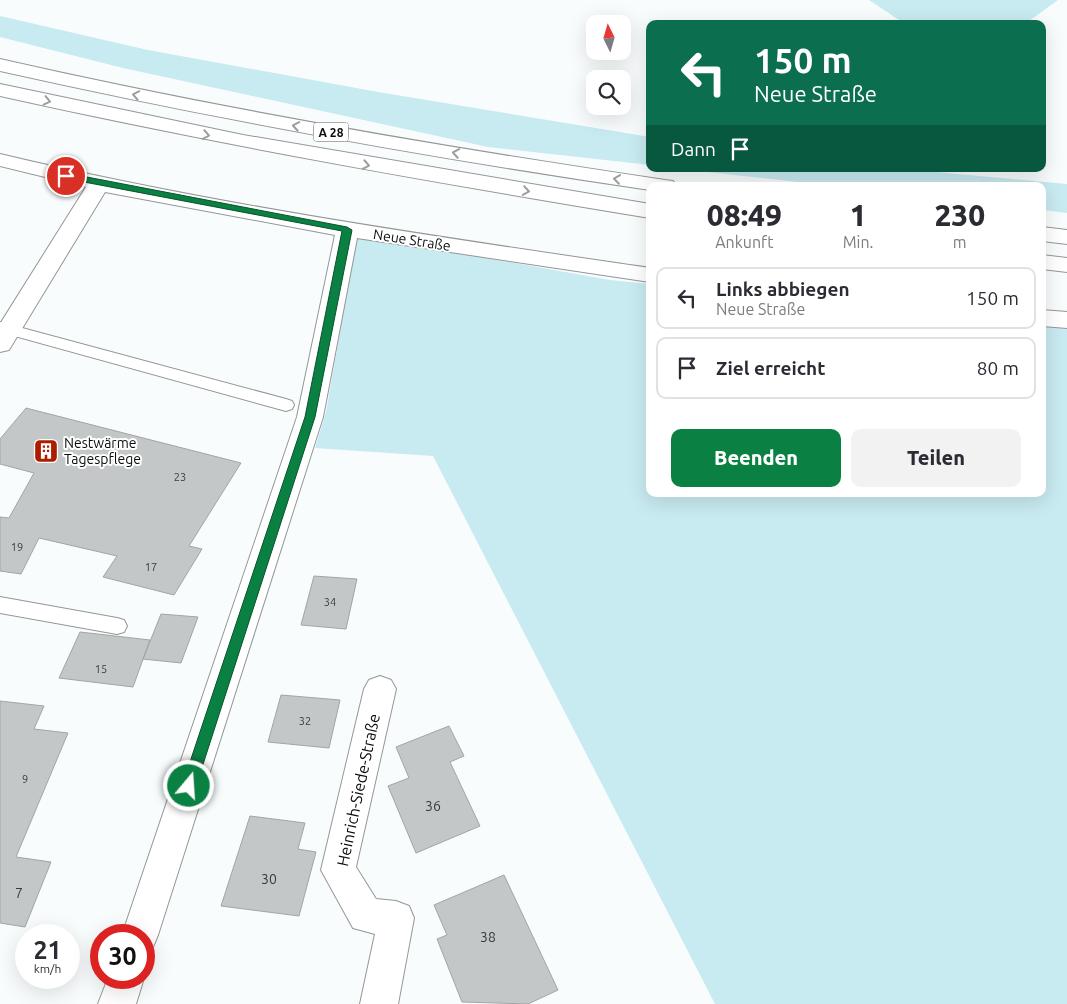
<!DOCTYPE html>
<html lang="de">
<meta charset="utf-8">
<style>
body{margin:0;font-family:Ubuntu,sans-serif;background:#f2f2f3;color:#2b2b33;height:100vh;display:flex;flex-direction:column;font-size:19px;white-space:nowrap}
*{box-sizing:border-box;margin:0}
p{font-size:16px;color:#7c7c81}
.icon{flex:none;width:28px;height:28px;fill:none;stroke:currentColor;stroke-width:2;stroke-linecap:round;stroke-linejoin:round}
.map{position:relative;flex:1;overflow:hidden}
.details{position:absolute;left:646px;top:182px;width:400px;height:315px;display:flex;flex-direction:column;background:#fff;border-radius:10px;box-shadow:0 5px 20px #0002}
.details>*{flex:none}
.hud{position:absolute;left:646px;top:20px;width:400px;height:152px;border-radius:10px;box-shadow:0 5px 20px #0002;background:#0b6e4f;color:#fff;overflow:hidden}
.needle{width:32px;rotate:355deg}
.buttons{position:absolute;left:586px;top:15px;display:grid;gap:10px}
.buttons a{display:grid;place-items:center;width:45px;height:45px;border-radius:10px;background:#fff;box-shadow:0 5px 20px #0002;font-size:25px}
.speed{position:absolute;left:15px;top:924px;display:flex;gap:10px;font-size:25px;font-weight:700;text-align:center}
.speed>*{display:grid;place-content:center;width:65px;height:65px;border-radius:50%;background:#fff;box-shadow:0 5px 20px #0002;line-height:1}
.speed small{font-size:12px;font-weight:400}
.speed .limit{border:8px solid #d22;background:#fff;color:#111}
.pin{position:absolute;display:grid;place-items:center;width:42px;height:42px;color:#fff;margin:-21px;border:2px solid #fff;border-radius:50%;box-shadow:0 1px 5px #0007}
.me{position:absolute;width:55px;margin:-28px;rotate:18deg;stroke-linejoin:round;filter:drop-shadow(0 0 4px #0008)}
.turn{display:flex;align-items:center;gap:18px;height:105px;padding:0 25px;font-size:22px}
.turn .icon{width:65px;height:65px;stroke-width:2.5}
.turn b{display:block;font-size:35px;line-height:42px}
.then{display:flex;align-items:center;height:48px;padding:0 25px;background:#0003;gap:10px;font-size:19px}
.eta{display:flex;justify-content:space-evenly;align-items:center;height:85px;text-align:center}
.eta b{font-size:30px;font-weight:800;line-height:35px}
.cta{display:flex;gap:10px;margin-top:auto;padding:10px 25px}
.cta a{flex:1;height:58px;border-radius:10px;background:#0b8043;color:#fff;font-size:20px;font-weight:800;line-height:58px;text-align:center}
.cta a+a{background:#f2f2f3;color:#2b2b33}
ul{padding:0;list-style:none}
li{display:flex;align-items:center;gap:15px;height:62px;margin:0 10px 8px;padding:0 15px;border:2px solid #e1e1e2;border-radius:10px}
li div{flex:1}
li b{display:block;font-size:19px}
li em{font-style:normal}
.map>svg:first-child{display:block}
</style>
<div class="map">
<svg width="1067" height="1004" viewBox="0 0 1067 1004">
<rect width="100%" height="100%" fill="#f8fcfd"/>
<!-- green -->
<path fill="#c8eaf1" d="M 869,0 L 1058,0 L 1025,24 L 905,24 Z
M 0,16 L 148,50 L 378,92 L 650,137 L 650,165 L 488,147 L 123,68 L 0,37 Z
M 681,169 L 903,169 L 1067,184 L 1067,213 L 1043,210 L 1042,186 L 834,186 Z
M 357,235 L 610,280 L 650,284 L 650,494 L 1042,494 L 1043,326 L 1067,329 L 1067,1004 L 715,1004 L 433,456 L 315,448 L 326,412 Z"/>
<!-- building -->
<path fill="#c3c7c7" stroke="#a1a5a6" d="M 26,408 L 241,463 L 189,546 L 202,549 L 174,595 L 103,577 L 117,556 L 39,538 L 21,574 L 0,571 L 0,517 L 9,518 L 34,473 L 0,464 L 0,439 Z
M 314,576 L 357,579 L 346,629 L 301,625 Z
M 161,614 L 198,617 L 181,663 L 143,659 Z
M 80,632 L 150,640 L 133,687 L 59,678 Z
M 281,695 L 340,700 L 329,748 L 268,742 Z
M 0,701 L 44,706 L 34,729 L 68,733 L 16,857 L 51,862 L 25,927 L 0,923 Z
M 449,726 L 464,756 L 450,762 L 480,826 L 416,853 L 388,786 L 409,778 L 396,747 Z
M 250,816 L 305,823 L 298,849 L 316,852 L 299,916 L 221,906 Z
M 504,875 L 558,990 L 528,1004 L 462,1002 L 437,939 L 447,935 L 434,905 Z"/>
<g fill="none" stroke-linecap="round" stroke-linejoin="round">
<defs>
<path id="lane" d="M 0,322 L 286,399 L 292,401 L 294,405 L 292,409 L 286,411 L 0,332 Z
M 0,597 L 117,618 L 124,620 L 127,626 L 124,632 L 117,634 L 0,613 Z"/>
<path id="street" d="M 0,154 C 214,205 432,236 650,268 L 650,282 L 357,238 L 323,417 L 158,935 L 153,947 L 144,951 L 144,935 L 122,935 L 297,417 L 335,235 L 105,192 L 9,350 L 0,352 L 0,324 L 86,187 L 0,166 Z
M 1042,310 L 1067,312 L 1067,328 L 1042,326 Z
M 380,676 L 391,680 L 396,689 L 356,867 L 376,899 L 396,901 L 409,906 L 414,918 L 398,1004 L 360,1004 L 375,934 L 353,928 L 321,870 L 364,689 L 369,680 Z
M 144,977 L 144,978 L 136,1004 L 98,1004 L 108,978 Z"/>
<path id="highway" d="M 0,59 C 220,109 442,147 665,180 L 673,181 L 676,186 L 650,186 L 650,190 C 432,158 215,119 0,71 Z
M 0,84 L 243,135 L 650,204 L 650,218 C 432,182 215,144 0,96 Z
M 1042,227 L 1067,230 L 1067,244 L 1042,241 Z
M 1042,255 L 1067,258 L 1067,272 L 1042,269 Z"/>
</defs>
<!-- lane casing -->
<use href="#lane" stroke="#939797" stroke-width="2"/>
<!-- street casing -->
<use href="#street" stroke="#939797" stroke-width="2"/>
<!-- highway casing -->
<use href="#highway" stroke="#939797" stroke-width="2"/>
<!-- lane -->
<use href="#lane" fill="#fff" fill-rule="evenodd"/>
<!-- street -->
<use href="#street" fill="#fff" fill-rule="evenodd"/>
<!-- highway -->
<use href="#highway" fill="#fff" fill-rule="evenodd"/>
</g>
<!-- one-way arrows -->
<defs><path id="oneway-chevron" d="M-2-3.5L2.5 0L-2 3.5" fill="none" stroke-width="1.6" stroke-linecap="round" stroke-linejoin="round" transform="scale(1.25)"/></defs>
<g stroke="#9d9e9e">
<use href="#oneway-chevron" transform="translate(136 95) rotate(-169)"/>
<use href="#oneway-chevron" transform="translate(47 101) rotate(13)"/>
<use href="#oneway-chevron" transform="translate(296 126) rotate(-170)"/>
<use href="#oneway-chevron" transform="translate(206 135) rotate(11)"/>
<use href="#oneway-chevron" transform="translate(456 153) rotate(-170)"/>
<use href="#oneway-chevron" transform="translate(366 165) rotate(11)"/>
<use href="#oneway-chevron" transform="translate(617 179) rotate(-172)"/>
<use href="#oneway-chevron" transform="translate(526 191) rotate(9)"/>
</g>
<!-- route -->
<path fill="#0b8043" stroke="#07532c" d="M 66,173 L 347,227 L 352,230 L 315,417 L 196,786 L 194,791 L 189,793 L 184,791 L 182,786 L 305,417 L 342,231 L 63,178 L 63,174 Z"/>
<!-- icons -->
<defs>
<symbol id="building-square" viewBox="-11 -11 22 22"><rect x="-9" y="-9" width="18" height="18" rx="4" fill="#ab1c00" stroke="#fff"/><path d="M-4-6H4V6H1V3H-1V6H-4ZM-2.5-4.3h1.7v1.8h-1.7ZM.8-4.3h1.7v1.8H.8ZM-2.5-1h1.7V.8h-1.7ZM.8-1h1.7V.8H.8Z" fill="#fff"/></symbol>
</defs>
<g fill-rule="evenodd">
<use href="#building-square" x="32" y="437" width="28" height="28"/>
</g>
<g text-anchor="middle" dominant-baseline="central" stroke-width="4" stroke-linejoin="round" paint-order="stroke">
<!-- number labels -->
<g font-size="11" fill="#393b3b">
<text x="180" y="477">23</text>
<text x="17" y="547">19</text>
<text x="151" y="567">17</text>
<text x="330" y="602">34</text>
<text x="101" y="669">15</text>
<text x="305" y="721">32</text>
<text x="25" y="779">9</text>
</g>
<!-- shield labels -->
<rect fill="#fff" stroke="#545555" stroke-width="1" x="313.5" y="122.5" width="35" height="19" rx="4"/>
<g font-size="12" font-weight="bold" fill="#0b0c0c">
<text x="331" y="132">A 28</text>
</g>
<!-- street labels -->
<g font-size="14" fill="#0b0c0c" stroke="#fff">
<text transform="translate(412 240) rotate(9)">Neue Straße</text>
</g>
<!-- poi labels -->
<g font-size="14" fill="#0b0c0c" stroke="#fff" text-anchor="start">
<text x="64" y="443">Nestwärme<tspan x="64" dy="16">Tagespflege</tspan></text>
</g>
<!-- near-number labels -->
<g font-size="14" fill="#393b3b">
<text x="433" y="806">36</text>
<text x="269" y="879">30</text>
<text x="19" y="893">7</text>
<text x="488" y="937">38</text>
</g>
<!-- near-street labels -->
<g font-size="16" fill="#0b0c0c" stroke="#fff">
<text transform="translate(358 790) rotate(-78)">Heinrich-Siede-Straße</text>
</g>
</g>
</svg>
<div class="buttons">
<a><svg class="needle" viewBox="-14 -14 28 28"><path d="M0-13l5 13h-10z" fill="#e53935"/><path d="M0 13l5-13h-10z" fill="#7c7c81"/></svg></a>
<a><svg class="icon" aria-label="search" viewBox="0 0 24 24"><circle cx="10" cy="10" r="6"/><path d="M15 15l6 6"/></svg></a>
</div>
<div class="speed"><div>21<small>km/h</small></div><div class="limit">30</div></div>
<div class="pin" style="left:66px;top:176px;background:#d93025"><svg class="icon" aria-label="arrive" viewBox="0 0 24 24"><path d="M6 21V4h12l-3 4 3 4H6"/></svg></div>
<svg class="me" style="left:189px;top:786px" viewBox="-20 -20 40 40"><circle r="17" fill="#0b8043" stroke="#fff" stroke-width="3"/><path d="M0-11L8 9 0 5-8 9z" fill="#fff"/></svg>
<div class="hud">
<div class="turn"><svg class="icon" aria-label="left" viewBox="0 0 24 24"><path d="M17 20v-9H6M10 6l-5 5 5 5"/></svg><div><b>150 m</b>Neue Straße</div></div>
<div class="then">Dann<svg class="icon" aria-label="arrive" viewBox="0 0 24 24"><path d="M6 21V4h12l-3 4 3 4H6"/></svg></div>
</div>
<section class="details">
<div class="eta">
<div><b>08:49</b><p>Ankunft</p></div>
<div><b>1</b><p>Min.</p></div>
<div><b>230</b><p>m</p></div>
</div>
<ul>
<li><svg class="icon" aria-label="left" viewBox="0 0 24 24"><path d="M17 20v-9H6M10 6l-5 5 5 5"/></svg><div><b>Links abbiegen</b><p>Neue Straße</p></div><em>150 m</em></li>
<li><svg class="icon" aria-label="arrive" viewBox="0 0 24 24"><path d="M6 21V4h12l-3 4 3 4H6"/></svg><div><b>Ziel erreicht</b></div><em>80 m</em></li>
</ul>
<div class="cta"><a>Beenden</a><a>Teilen</a></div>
</section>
</div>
